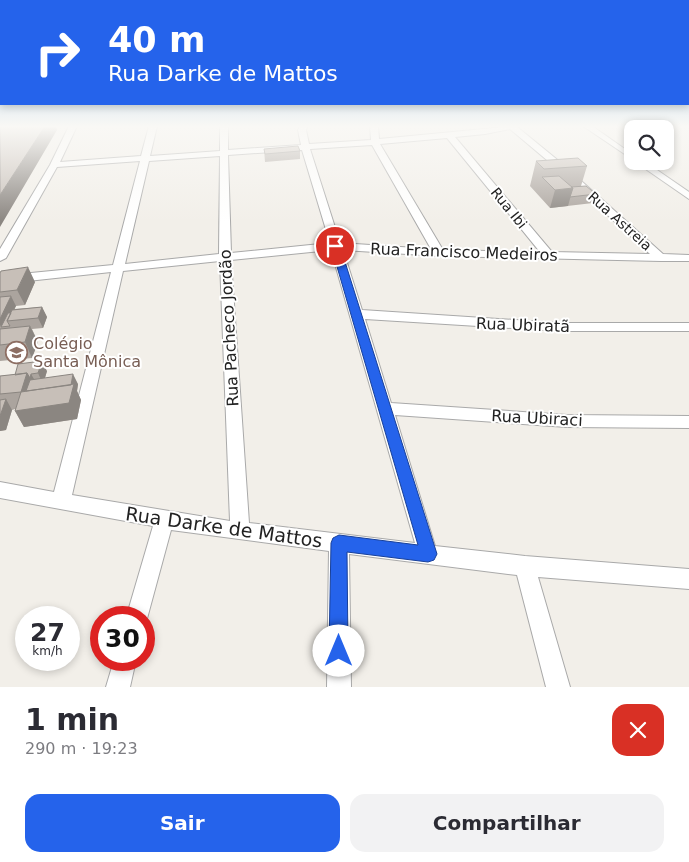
<!DOCTYPE html>
<html lang="pt">
<meta charset="utf-8">
<style>
body{margin:0;font-family:"DejaVu Sans",sans-serif;background:#f2f2f3;color:#2b2b33;height:100vh;display:flex;flex-direction:column;font-size:19px;white-space:nowrap}
*{box-sizing:border-box;margin:0}
p{font-size:16px;color:#7c7c81}
.icon{flex:none;width:28px;height:28px;fill:none;stroke:currentColor;stroke-width:2;stroke-linecap:round;stroke-linejoin:round}
.map{position:relative;height:687px;overflow:hidden}
.side{display:flex;flex-direction:column;background:#fff;flex:1}
.side>*{flex:none}
.guide{position:absolute;left:0px;top:0px;width:690px;height:105px;box-shadow:0 2px 8px #0003;background:#2563eb;color:#fff;overflow:hidden}
.buttons{position:absolute;left:624px;top:120px;display:grid;gap:10px}
.buttons a{display:grid;place-items:center;width:50px;height:50px;border-radius:10px;background:#fff;box-shadow:0 2px 8px #0003;font-size:25px}
.speed{position:absolute;left:15px;top:606px;display:flex;gap:10px;font-size:25px;font-weight:700;text-align:center}
.speed>*{display:grid;place-content:center;width:65px;height:65px;border-radius:50%;background:#fff;box-shadow:0 2px 8px #0003;line-height:1}
.speed small{font-size:12px;font-weight:400}
.speed .limit{border:8px solid #d22;background:#fff;color:#111}
.pin{position:absolute;display:grid;place-items:center;width:42px;height:42px;color:#fff;margin:-21px;border:2px solid #fff;border-radius:50%;box-shadow:0 1px 5px #0007}
.me{position:absolute;width:55px;margin:-28px;rotate:0deg;stroke-linejoin:round;filter:drop-shadow(0 0 4px #0008)}
.turn{display:flex;align-items:center;gap:18px;height:105px;padding:0 25px;font-size:22px}
.turn .icon{width:65px;height:65px;stroke-width:2.5}
.turn b{display:block;font-size:35px;line-height:42px}
.round{display:grid;place-items:center;flex:none;width:52px;height:52px;border-radius:15px;background:#f2f2f3}
.head{display:flex;align-items:center;justify-content:space-between;height:85px;padding:0 25px}
h1{font-size:30px;font-weight:600;line-height:38px}
.primary-button{display:flex;gap:10px;margin-top:auto;padding:10px 25px}
.primary-button a{flex:1;height:58px;border-radius:15px;background:#2563eb;color:#fff;font-size:20px;font-weight:600;line-height:58px;text-align:center}
.primary-button a+a{background:#f2f2f3;color:#2b2b33}
.map>svg:first-child{display:block}
</style>
<div class="map">
<svg width="689" height="687" viewBox="0 0 689 687">
<rect width="100%" height="100%" fill="#f2efe9"/>
<g fill="none" stroke-linecap="round" stroke-linejoin="round">
<defs>
<path id="minor" d="M 69,126 L 77,126 L 60,162 L 141,156 L 149,126 L 157,126 L 150,156 L 220,151 L 220,126 L 228,126 L 228,150 L 301,145 L 298,130 L 300,126 L 308,126 L 306,130 L 309,144 L 371,140 L 370,126 L 378,126 L 379,139 L 516,126 L 560,162 L 663,254 L 689,255 L 689,261 L 661,261 L 439,256 L 343,250 L 362,310 L 560,323 L 689,323 L 689,331 L 560,331 L 365,319 L 391,403 L 567,415 L 689,416 L 689,428 L 567,427 L 395,415 L 435,546 L 525,556 L 689,569 L 689,589 L 538,577 L 570,687 L 546,687 L 517,575 L 349,554 L 351,687 L 327,687 L 329,551 L 171,530 L 145,626 L 144,618 L 126,618 L 153,526 L 0,498 L 0,482 L 54,492 L 111,272 L 0,284 L 0,276 L 113,265 L 140,161 L 57,167 L 6,258 L 0,261 L 0,249 L 50,165 ZM 510,129 L 554,166 L 650,254 L 552,252 L 455,137 L 485,134 ZM 447,138 L 540,252 L 443,250 L 380,144 ZM 372,145 L 431,249 L 340,243 L 310,149 ZM 302,150 L 330,243 L 231,253 L 228,155 ZM 220,156 L 219,254 L 125,264 L 149,161 ZM 331,250 L 415,543 L 249,523 L 231,260 ZM 220,261 L 230,521 L 72,495 L 123,271 Z
M 583,126 L 592,126 L 632,154 L 632,159 Z
M 634,161 L 644,161 L 689,192 L 689,199 Z
M 114,660 L 136,660 L 130,687 L 106,687 Z"/>
</defs>
<!-- minor casing -->
<use href="#minor" stroke="#a9a9a9" stroke-width="2"/>
<!-- minor -->
<use href="#minor" fill="#fff" fill-rule="evenodd"/>
</g>
<!-- wall -->
<path fill="#aba49e" d="M 264,149 L 300,151 L 300,159 L 265,162 Z
M 536,161 L 587,166 L 581,186 L 596,194 L 593,203 L 550,208 L 530,186 Z
M 35,282 L 25,305 L 16,306 L 14,309 L 42,307 L 47,317 L 43,328 L 32,329 L 38,342 L 32,358 L 0,361 L 0,292 Z
M 47,371 L 45,378 L 78,384 L 77,391 L 81,400 L 77,419 L 24,427 L 15,411 L 15,409 L 12,410 L 6,430 L 0,431 L 0,376 Z"/>
<!-- shaded-wall -->
<path fill="#8b8681" d="M 45,126 L 56,126 L 57,130 L 0,227 L 0,195 Z
M 573,188 L 568,206 L 550,208 L 555,190 Z
M 28,267 L 35,282 L 25,305 L 17,290 Z
M 11,296 L 16,306 L 9,321 L 7,321 L 1,327 L 0,325 L 0,319 Z
M 42,307 L 47,317 L 43,328 L 38,318 Z
M 30,326 L 38,342 L 32,358 L 25,342 Z
M 42,361 L 47,371 L 43,384 L 24,397 L 13,380 L 27,373 L 31,374 L 37,384 L 43,384 L 38,373 Z
M 73,374 L 78,384 L 77,391 L 81,400 L 77,419 L 24,427 L 15,411 L 69,391 Z
M 6,399 L 12,410 L 6,430 L 0,431 L 0,416 Z"/>
<!-- building -->
<path fill="#c7bfb8" stroke="#8b8681" d="M 0,126 L 45,126 L 0,195 Z
M 298,146 L 300,151 L 265,154 L 264,149 Z
M 578,158 L 587,166 L 544,169 L 536,161 Z
M 559,176 L 573,188 L 555,190 L 542,177 Z
M 586,186 L 596,194 L 570,197 L 573,188 L 571,187 Z
M 28,267 L 17,290 L 0,292 L 0,273 L 1,271 Z
M 11,296 L 0,319 L 0,297 Z
M 42,307 L 38,318 L 7,321 L 12,310 Z
M 8,313 L 11,313 L 7,321 L 10,326 L 1,327 Z
M 30,326 L 25,342 L 0,345 L 0,329 Z
M 42,361 L 38,373 L 31,374 L 30,378 L 27,373 L 15,375 L 18,364 Z
M 27,373 L 21,392 L 0,394 L 0,376 Z
M 73,374 L 71,385 L 26,391 L 30,380 Z
M 74,384 L 69,403 L 15,411 L 21,392 Z
M 6,399 L 0,416 L 0,400 Z"/>
<!-- sky -->
<linearGradient id="sky" x2="0" y2="1"><stop stop-color="#8fc0e4"/><stop offset="0.57" stop-color="#f9f8f5"/><stop offset="1" stop-color="#f9f8f5" stop-opacity="0"/></linearGradient>
<rect width="689" height="222" fill="url(#sky)"/>
<!-- route -->
<path fill="#2563eb" stroke="#184099" d="M 335,243 L 340,246 L 437,554 L 434,560 L 428,562 L 347,552 L 348,651 L 345,658 L 339,660 L 332,658 L 329,651 L 331,543 L 333,538 L 339,535 L 418,545 L 331,246 Z"/>
<!-- icons -->
<defs>
<symbol id="school-ring" viewBox="-11 -11 22 22"><circle r="9.5" fill="#fff" stroke="#8d6e63" stroke-width="1.5"/><path d="M0-5L7-2L0 1L-7-2ZM-4 1L0 2.5L4 1V4Q0 6-4 4Z" fill="#8d6e63"/></symbol>
</defs>
<g fill-rule="evenodd">
<use href="#school-ring" x="4" y="340" width="25" height="25"/>
</g>
<g text-anchor="middle" dominant-baseline="central" stroke-width="4" stroke-linejoin="round" paint-order="stroke">
<!-- far-street labels -->
<g font-size="14" fill="#222" stroke="#fff">
<text transform="translate(509 208) rotate(51)">Rua Ibi</text>
<text transform="translate(620 221) rotate(42)">Rua Astreia</text>
</g>
<!-- street labels -->
<g font-size="16" fill="#222" stroke="#fff">
<text transform="translate(464 252) rotate(2)">Rua Francisco Medeiros</text>
<text transform="translate(523 325) rotate(2)">Rua Ubiratã</text>
<text transform="translate(229 328) rotate(-93)">Rua Pacheco Jordão</text>
<text transform="translate(537 418) rotate(3)">Rua Ubiraci</text>
</g>
<!-- education labels -->
<g font-size="16" fill="#785e54" stroke="#fff" text-anchor="start">
<text x="33" y="343">Colégio<tspan x="33" dy="18">Santa Mônica</tspan></text>
</g>
<!-- near-street labels -->
<g font-size="19" fill="#222" stroke="#fff">
<text transform="translate(224 527) rotate(8)">Rua Darke de Mattos</text>
</g>
</g>
</svg>
<div class="buttons">
<a><svg class="icon" aria-label="search" viewBox="0 0 24 24"><circle cx="10" cy="10" r="6"/><path d="M15 15l6 6"/></svg></a>
</div>
<div class="speed"><div>27<small>km/h</small></div><div class="limit">30</div></div>
<div class="pin" style="left:335px;top:246px;background:#d93025"><svg class="icon" aria-label="arrive" viewBox="0 0 24 24"><path d="M6 21V4h12l-3 4 3 4H6"/></svg></div>
<svg class="me" style="left:339px;top:651px" viewBox="-20 -20 40 40"><circle r="19" fill="#fff"/><path d="M0-13L10 11 0 6-10 11z" fill="#2563eb"/></svg>
<div class="guide">
<div class="turn"><svg class="icon" aria-label="right" viewBox="0 0 24 24"><path d="M7 20v-9h11M14 6l5 5-5 5"/></svg><div><b>40 m</b>Rua Darke de Mattos</div></div>
</div>
</div>
<section class="side">
<div class="head"><div><h1>1 min</h1><p>290 m · 19:23</p></div><a class="round" style="background:#d93025;color:#fff"><svg class="icon" aria-label="close" viewBox="0 0 24 24"><path d="M6 6l12 12M18 6L6 18"/></svg></a></div>
<div class="primary-button"><a>Sair</a><a>Compartilhar</a></div>
</section>
